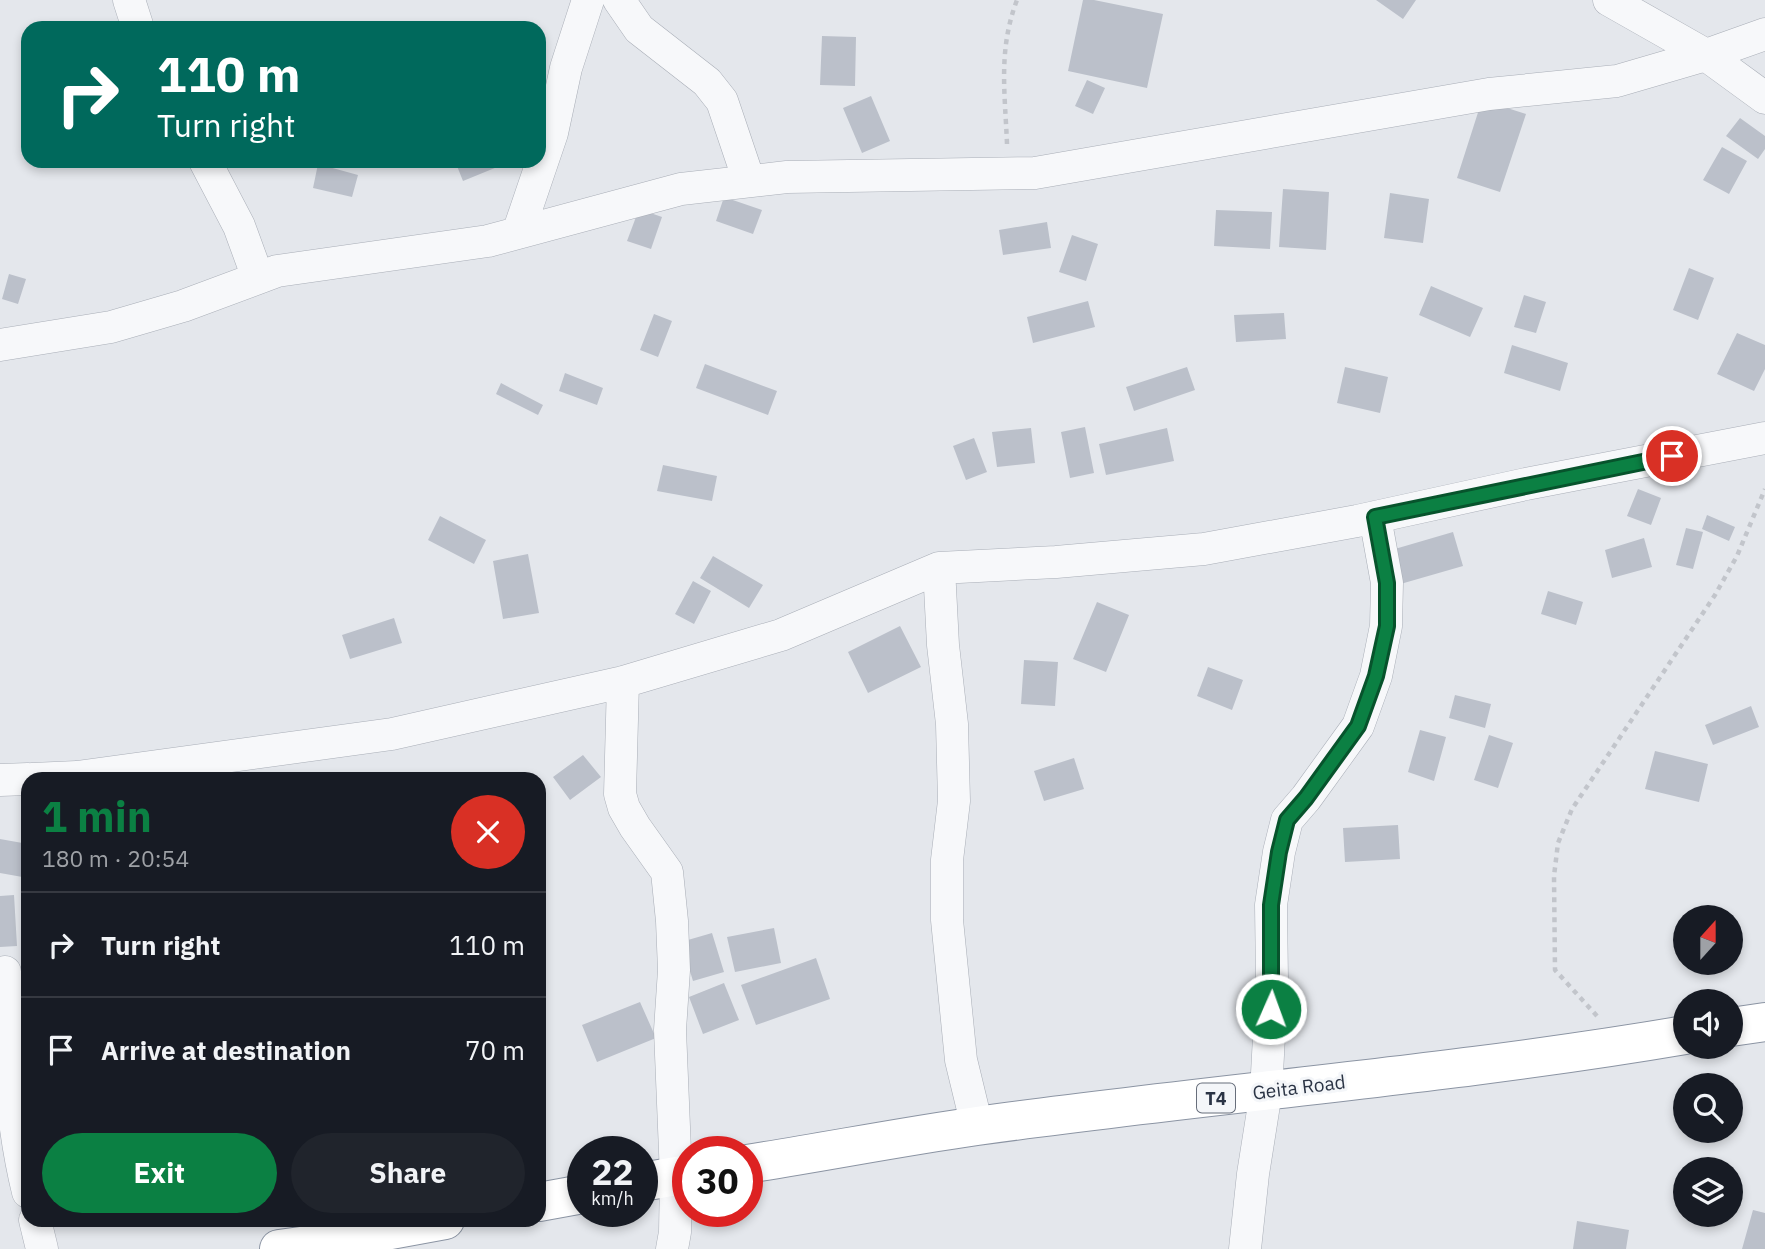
<!DOCTYPE html>
<meta charset="utf-8">
<style>
body{margin:0;font-family:"IBM Plex Sans",sans-serif;background:#20242c;color:#f1f3f6;height:100vh;display:flex;flex-direction:column;font-size:26px;white-space:nowrap}
*{box-sizing:border-box;margin:0}
p{font-size:23px;color:#9ea1a6}
.icon{flex:none;width:38px;height:38px;fill:none;stroke:currentColor;stroke-width:2;stroke-linecap:round;stroke-linejoin:round}
.map{position:relative;flex:1;overflow:hidden}
.panel{position:absolute;left:21px;top:772px;width:525px;height:455px;display:flex;flex-direction:column;background:#171b24;border-radius:21px;box-shadow:0 4px 10px #0003}
.panel>*{flex:none}
.guide{position:absolute;left:21px;top:21px;width:525px;height:147px;border-radius:21px;box-shadow:0 4px 10px #0003;background:#00695c;color:#fff;overflow:hidden}
.needle{width:46px;rotate:21deg}
.tools{position:absolute;left:1673px;top:905px;display:grid;gap:14px}
.tools a{display:grid;place-items:center;width:70px;height:70px;border-radius:50%;background:#171b24;box-shadow:0 4px 10px #0003;font-size:35px}
.speed{position:absolute;left:567px;top:1136px;display:flex;gap:14px;font-size:35px;font-weight:700;text-align:center}
.speed>*{display:grid;place-content:center;width:91px;height:91px;border-radius:50%;background:#171b24;box-shadow:0 4px 10px #0003;line-height:1}
.speed small{font-size:18px;font-weight:400}
.speed .limit{border:10px solid #d22;background:#fff;color:#111}
.pin{position:absolute;display:grid;place-items:center;width:60px;height:60px;color:#fff;margin:-30px;border:4px solid #fff;border-radius:50%;box-shadow:0 2px 7px #0007}
.me{position:absolute;width:77px;margin:-38px;rotate:2deg;stroke-linejoin:round;filter:drop-shadow(0 0 5px #0008)}
.turn{display:flex;align-items:center;gap:24px;height:147px;padding:0 21px;font-size:32px}
.turn .icon{width:91px;height:91px;stroke-width:2.5}
.turn b{display:block;font-size:49px;line-height:60px}
.round{display:grid;place-items:center;flex:none;width:74px;height:74px;border-radius:37px;background:#20242c}
.head{display:flex;align-items:center;justify-content:space-between;height:119px;padding:0 21px}
h1{font-size:42px;font-weight:700;line-height:52px;color:#0b8043}
.cta{display:flex;gap:14px;margin-top:auto;padding:14px 21px}
.cta a{flex:1;height:80px;border-radius:42px;background:#0b8043;color:#fff;font-size:28px;font-weight:700;line-height:80px;text-align:center}
.cta a+a{background:#20242c;color:#f1f3f6}
ul{padding:0;list-style:none}
li{display:flex;align-items:center;gap:21px;height:105px;padding:0 21px;border-top:2px solid #363941}
li div{flex:1}
li b{display:block;font-size:26px}
li em{font-style:normal}
.map>svg:first-child{display:block}
</style>
<div class="map">
<svg width="1765" height="1249" viewBox="0 0 1765 1249">
<rect width="100%" height="100%" fill="#e4e7ec"/>
<!-- building -->
<path fill="#bbc0ca" d="M 1083,0 L 1094,0 L 1163,14 L 1147,88 L 1068,71 Z
M 1376,0 L 1416,0 L 1403,19 Z
M 822,36 L 856,37 L 855,86 L 820,85 Z
M 1087,80 L 1105,88 L 1093,114 L 1075,106 Z
M 871,96 L 890,141 L 862,153 L 843,108 Z
M 1482,100 L 1526,114 L 1500,192 L 1457,178 Z
M 1740,118 L 1765,136 L 1765,149 L 1758,159 L 1726,136 Z
M 1722,147 L 1747,161 L 1729,194 L 1703,180 Z
M 455,161 L 506,161 L 507,163 L 463,181 Z
M 318,164 L 358,175 L 352,197 L 313,188 Z
M 1283,189 L 1329,192 L 1326,250 L 1279,247 Z
M 1390,193 L 1429,199 L 1423,243 L 1384,238 Z
M 724,197 L 762,210 L 753,234 L 716,221 Z
M 639,209 L 662,217 L 651,249 L 627,241 Z
M 1216,210 L 1272,212 L 1270,249 L 1214,246 Z
M 1047,222 L 1051,248 L 1003,255 L 999,230 Z
M 1072,235 L 1098,244 L 1086,281 L 1059,272 Z
M 1689,268 L 1714,278 L 1698,320 L 1673,310 Z
M 9,274 L 26,279 L 18,304 L 2,299 Z
M 1431,286 L 1483,308 L 1470,337 L 1419,315 Z
M 1524,295 L 1546,302 L 1536,333 L 1514,327 Z
M 1088,301 L 1095,327 L 1033,343 L 1027,317 Z
M 1284,313 L 1286,339 L 1236,342 L 1234,315 Z
M 654,314 L 672,321 L 658,357 L 640,350 Z
M 1737,333 L 1765,345 L 1765,369 L 1754,391 L 1717,374 Z
M 1512,345 L 1568,363 L 1560,391 L 1504,373 Z
M 705,364 L 777,391 L 768,415 L 696,388 Z
M 1187,367 L 1195,390 L 1134,411 L 1126,387 Z
M 1345,367 L 1388,377 L 1380,413 L 1337,403 Z
M 565,373 L 603,388 L 597,405 L 559,391 Z
M 501,383 L 543,405 L 538,415 L 496,394 Z
M 1085,427 L 1094,473 L 1070,478 L 1061,432 Z
M 1031,428 L 1035,463 L 997,467 L 992,432 Z
M 1167,428 L 1174,461 L 1106,475 L 1099,444 Z
M 974,438 L 987,472 L 966,480 L 953,446 Z
M 663,465 L 717,476 L 712,501 L 657,491 Z
M 1638,489 L 1661,498 L 1651,525 L 1627,516 Z
M 1707,515 L 1735,527 L 1729,541 L 1702,529 Z
M 440,516 L 486,540 L 474,564 L 428,540 Z
M 1686,528 L 1703,532 L 1693,569 L 1676,565 Z
M 1453,532 L 1463,566 L 1397,585 L 1388,551 Z
M 1644,538 L 1652,567 L 1612,578 L 1605,550 Z
M 528,554 L 539,613 L 503,619 L 493,561 Z
M 713,556 L 763,585 L 749,608 L 700,578 Z
M 693,581 L 711,591 L 694,624 L 675,614 Z
M 1548,591 L 1583,602 L 1576,625 L 1541,614 Z
M 1097,602 L 1129,615 L 1106,672 L 1073,659 Z
M 394,618 L 402,643 L 350,659 L 342,635 Z
M 900,626 L 921,667 L 868,693 L 848,652 Z
M 1024,660 L 1058,662 L 1055,706 L 1021,704 Z
M 1208,667 L 1243,680 L 1232,710 L 1197,696 Z
M 1455,695 L 1491,704 L 1485,728 L 1449,718 Z
M 1751,706 L 1759,727 L 1713,745 L 1705,725 Z
M 1420,730 L 1446,737 L 1434,781 L 1408,772 Z
M 1489,735 L 1513,743 L 1498,788 L 1474,780 Z
M 1655,751 L 1708,764 L 1699,802 L 1645,789 Z
M 583,755 L 601,777 L 570,800 L 553,777 Z
M 1074,758 L 1084,789 L 1044,801 L 1034,771 Z
M 1398,825 L 1400,859 L 1345,862 L 1343,828 Z
M 0,839 L 28,844 L 28,878 L 0,873 Z
M 14,895 L 17,946 L 0,947 L 0,896 Z
M 774,928 L 781,963 L 735,972 L 727,937 Z
M 712,933 L 724,972 L 693,981 L 681,942 Z
M 816,958 L 830,999 L 756,1025 L 741,985 Z
M 724,983 L 739,1020 L 703,1034 L 689,997 Z
M 640,1002 L 656,1038 L 597,1062 L 582,1025 Z
M 1753,1210 L 1765,1213 L 1765,1249 L 1742,1249 Z
M 1577,1221 L 1629,1230 L 1626,1249 L 1573,1249 Z"/>
<g fill="none" stroke-linecap="round" stroke-linejoin="round">
<defs>
<path id="minor" d="M 129,0 L 138,28
M 619,0 L 639,29 L 707,82 L 722,101 L 749,181
M 1609,0 L 1706,55 L 1765,98
M 205,161 L 239,226 L 258,278
M 518,233 L 552,133 L 566,68 L 588,0
M 0,345 L 111,327 L 183,306 L 277,271 L 488,241 L 681,189 L 787,177 L 1035,173 L 1489,94 L 1617,81 L 1706,55 L 1765,34
M 939,568 L 943,645 L 952,724 L 954,801 L 947,860 L 947,920 L 961,1060 L 977,1126
M 623,682 L 620,794 L 624,808 L 635,827 L 667,872 L 672,921 L 674,970 L 670,1030 L 676,1176 L 675,1232 L 672,1249
M 32,779 L 77,777 L 392,734 L 623,682 L 781,635 L 939,568 L 1056,562 L 1204,549 L 1357,521 L 1526,484 L 1765,438
M 0,780 L 28,779
M 5,972 C 8,1046 10,1120 28,1192
M 35,1220 L 42,1249
M 1245,1249 L 1253,1174 L 1266,1092 L 1272,981 L 1271,905 L 1279,852 L 1287,820 L 1306,798 L 1358,726 L 1376,676 L 1386,626 L 1387,583 L 1375,517"/>
<path id="trunk" d="M 1731,1027 L 1765,1022
M 747,1164 C 824,1152 900,1137 977,1126 C 1213,1093 1450,1075 1685,1035
M 642,1182 L 688,1174
M 539,1202 L 583,1194
M 279,1249 L 315,1244 L 445,1220"/>
</defs>
<!-- minor casing -->
<use href="#minor" stroke="#a9aeb7" stroke-width="33"/>
<!-- trunk casing -->
<use href="#trunk" stroke="#8b94a3" stroke-width="40"/>
<!-- path -->
<path stroke="#c2c5cb" stroke-width="4.5" stroke-dasharray="5 5" stroke-linecap="butt" d="M 1007,144 C 1005,92 998,50 1017,0
M 1597,1016 L 1555,970 L 1554,876 L 1558,843 L 1572,809 L 1715,595 L 1737,556 L 1765,489"/>
<!-- minor -->
<use href="#minor" stroke="#f7f8fa" stroke-width="32"/>
<!-- trunk -->
<use href="#trunk" stroke="#fff" stroke-width="38"/>
</g>
<g fill="none" stroke-linecap="round" stroke-linejoin="round">
<defs>
<path id="route" d="M 1271,1009 L 1271,905 L 1279,852 L 1287,820 L 1306,798 L 1358,726 L 1376,676 L 1387,626 L 1387,583 L 1375,517 L 1672,456"/>
</defs>
<!-- route casing -->
<use href="#route" stroke="#07532c" stroke-width="18"/>
<!-- route -->
<use href="#route" stroke="#0b8043" stroke-width="12"/>
</g>
<g text-anchor="middle" dominant-baseline="central" stroke-width="6" stroke-linejoin="round" paint-order="stroke">
<!-- shield labels -->
<rect fill="#f4f6f9" stroke="#676e7b" stroke-width="2" x="1197" y="1083.5" width="38" height="29" rx="5"/>
<g font-size="18" font-weight="bold" fill="#2b3445">
<text x="1216" y="1098">T4</text>
</g>
<!-- street labels -->
<g font-size="19" fill="#2b3445" stroke="#f4f6f9">
<text transform="translate(1299 1087) rotate(-7)">Geita Road</text>
</g>
</g>
</svg>
<div class="tools">
<a><svg class="needle" viewBox="-14 -14 28 28"><path d="M0-13l5 13h-10z" fill="#e53935"/><path d="M0 13l5-13h-10z" fill="#9ea1a6"/></svg></a>
<a><svg class="icon" aria-label="sound" viewBox="0 0 24 24"><path d="M4 9h4l5-4v14l-5-4H4zM17 9q2 3 0 6"/></svg></a>
<a><svg class="icon" aria-label="search" viewBox="0 0 24 24"><circle cx="10" cy="10" r="6"/><path d="M15 15l6 6"/></svg></a>
<a><svg class="icon" aria-label="layers" viewBox="0 0 24 24"><path d="M12 4l9 5-9 5-9-5zM3 14l9 5 9-5"/></svg></a>
</div>
<div class="speed"><div>22<small>km/h</small></div><div class="limit">30</div></div>
<div class="pin" style="left:1672px;top:456px;background:#d93025"><svg class="icon" aria-label="arrive" viewBox="0 0 24 24"><path d="M6 21V4h12l-3 4 3 4H6"/></svg></div>
<svg class="me" style="left:1271px;top:1009px" viewBox="-20 -20 40 40"><circle r="17" fill="#0b8043" stroke="#fff" stroke-width="3"/><path d="M0-11L8 9 0 5-8 9z" fill="#fff"/></svg>
<div class="guide">
<div class="turn"><svg class="icon" aria-label="right" viewBox="0 0 24 24"><path d="M7 20v-9h11M14 6l5 5-5 5"/></svg><div><b>110 m</b>Turn right</div></div>
</div>
<section class="panel">
<div class="head"><div><h1>1 min</h1><p>180 m · 20:54</p></div><a class="round" style="background:#d93025;color:#fff"><svg class="icon" aria-label="close" viewBox="0 0 24 24"><path d="M6 6l12 12M18 6L6 18"/></svg></a></div>
<ul>
<li><svg class="icon" aria-label="right" viewBox="0 0 24 24"><path d="M7 20v-9h11M14 6l5 5-5 5"/></svg><div><b>Turn right</b></div><em>110 m</em></li>
<li><svg class="icon" aria-label="arrive" viewBox="0 0 24 24"><path d="M6 21V4h12l-3 4 3 4H6"/></svg><div><b>Arrive at destination</b></div><em>70 m</em></li>
</ul>
<div class="cta"><a>Exit</a><a>Share</a></div>
</section>
</div>
